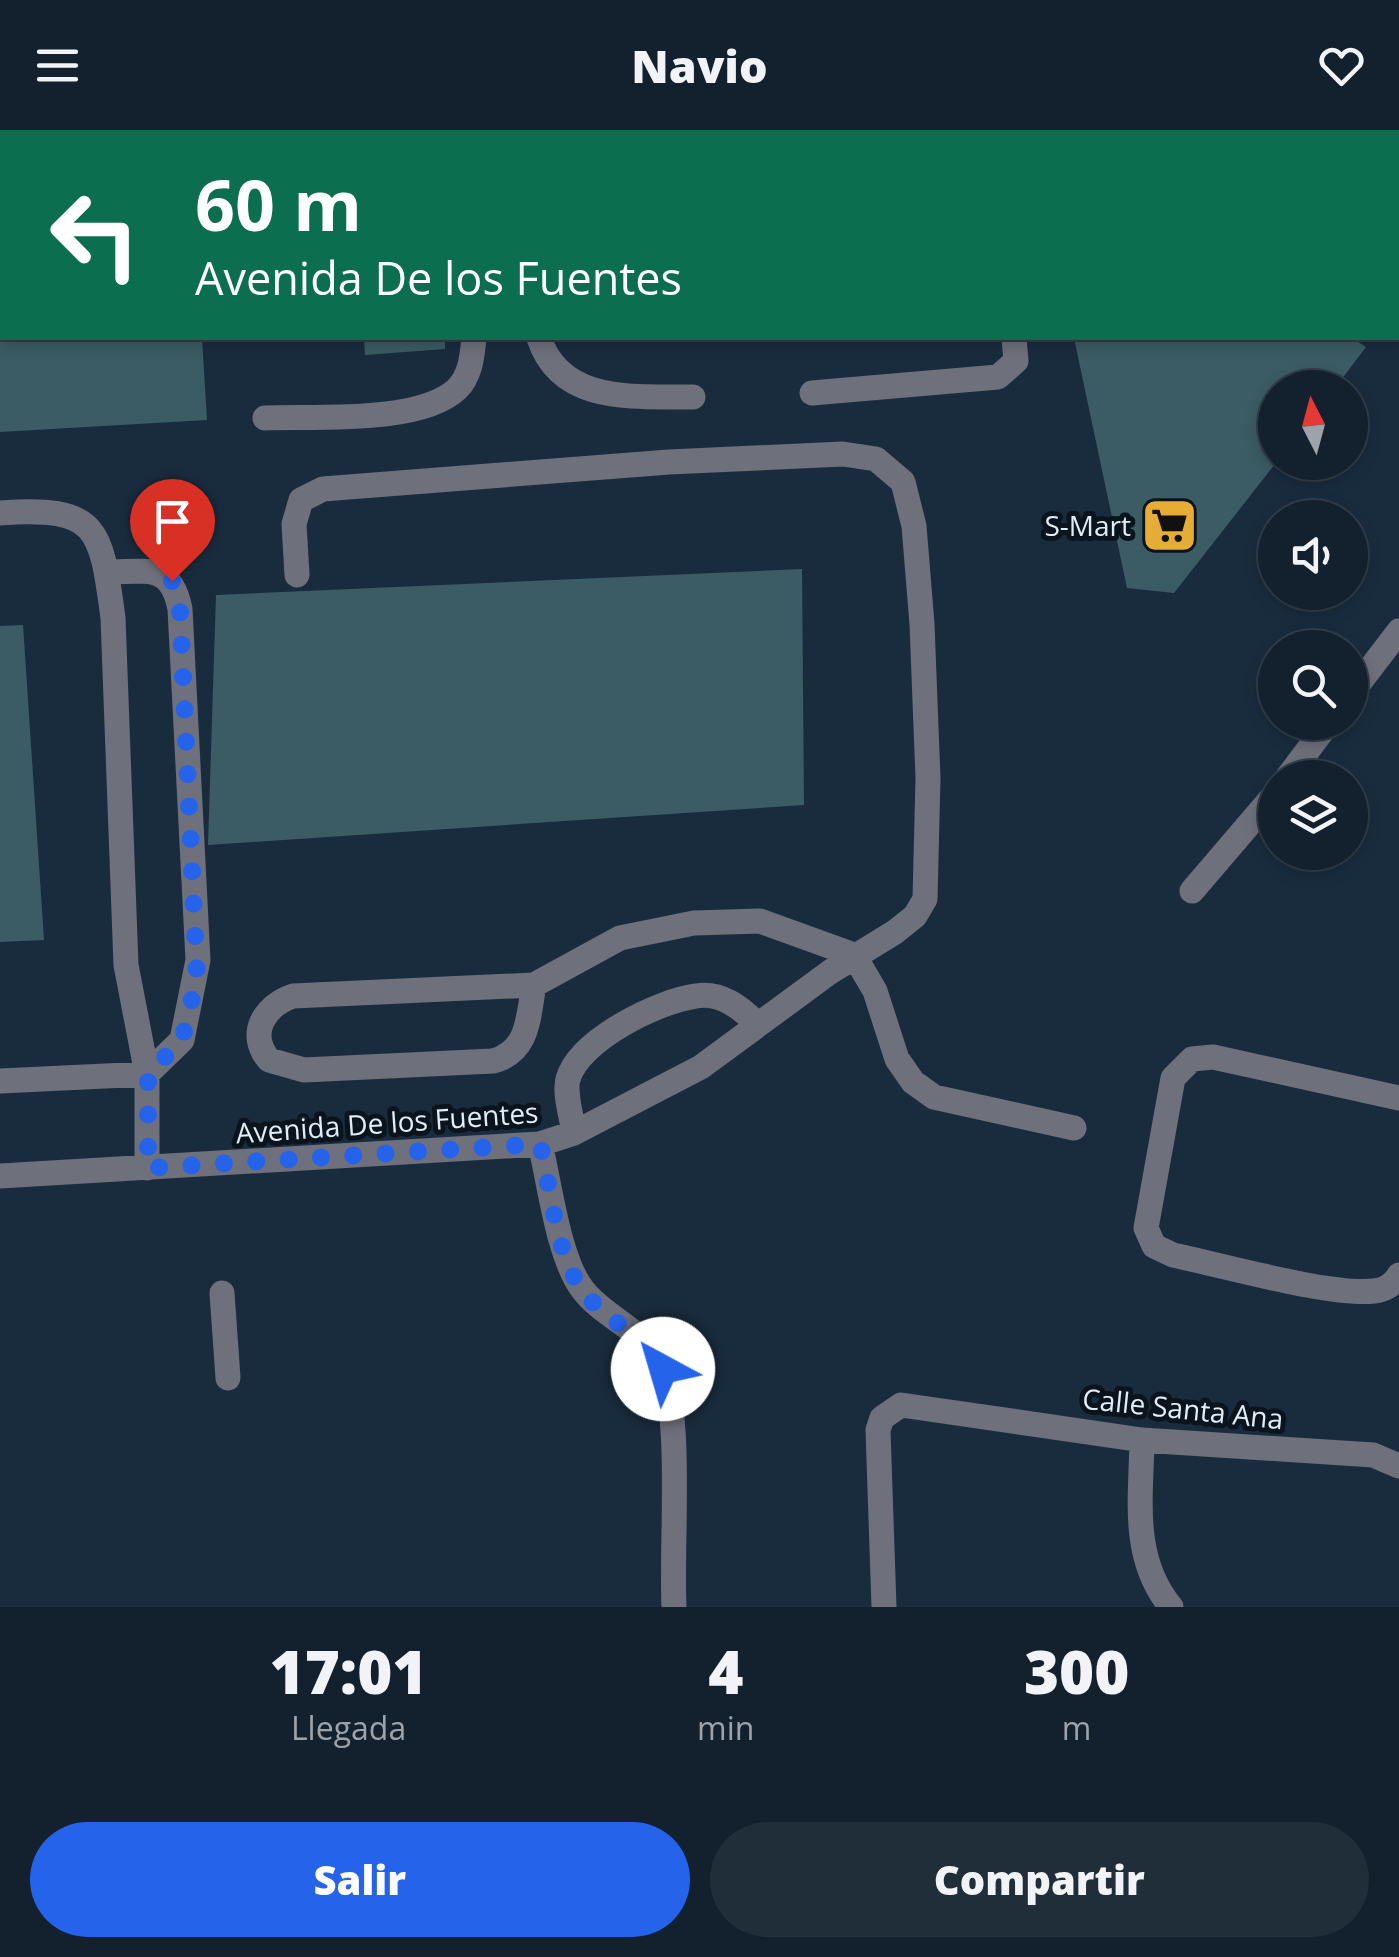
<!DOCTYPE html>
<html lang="es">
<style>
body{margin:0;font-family:"Open Sans",sans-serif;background:#202e3a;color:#f1f3f6;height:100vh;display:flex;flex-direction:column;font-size:38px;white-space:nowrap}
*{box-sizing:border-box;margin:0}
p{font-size:32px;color:#9da3aa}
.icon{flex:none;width:55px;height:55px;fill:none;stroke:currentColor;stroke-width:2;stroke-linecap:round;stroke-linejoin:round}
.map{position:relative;height:1477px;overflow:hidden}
.details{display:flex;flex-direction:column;background:#13212e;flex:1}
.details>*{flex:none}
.top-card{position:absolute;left:0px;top:0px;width:1400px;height:210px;box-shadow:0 5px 15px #0003,0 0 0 2px #323e4a;background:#0b6e4f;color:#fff;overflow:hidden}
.needle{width:65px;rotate:354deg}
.buttons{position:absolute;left:1258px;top:240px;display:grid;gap:20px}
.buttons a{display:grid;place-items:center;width:110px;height:110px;border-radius:50%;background:#13212e;box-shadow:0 5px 15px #0003,0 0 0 2px #323e4a;font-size:50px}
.pin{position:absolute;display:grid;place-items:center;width:85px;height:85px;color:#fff;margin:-102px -42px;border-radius:50% 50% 50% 0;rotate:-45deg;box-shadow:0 0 10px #0007}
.pin .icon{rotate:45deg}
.me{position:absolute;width:110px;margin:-55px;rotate:321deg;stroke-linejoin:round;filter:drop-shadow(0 0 8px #0008)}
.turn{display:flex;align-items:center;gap:35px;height:210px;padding:0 30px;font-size:45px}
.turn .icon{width:130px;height:130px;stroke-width:2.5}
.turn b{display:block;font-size:70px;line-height:85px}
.eta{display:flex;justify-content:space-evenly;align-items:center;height:170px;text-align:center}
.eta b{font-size:60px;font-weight:800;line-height:70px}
.primary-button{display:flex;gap:20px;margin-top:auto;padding:20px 30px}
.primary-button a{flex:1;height:115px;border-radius:60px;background:#2563eb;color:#fff;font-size:40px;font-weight:800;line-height:115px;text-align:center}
.primary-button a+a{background:#202e3a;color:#f1f3f6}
header{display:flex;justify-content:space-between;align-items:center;height:130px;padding:0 30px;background:#13212e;font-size:45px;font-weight:800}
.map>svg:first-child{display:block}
</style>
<header><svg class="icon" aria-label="menu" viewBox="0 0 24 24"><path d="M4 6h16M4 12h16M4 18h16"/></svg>Navio<svg class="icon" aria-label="heart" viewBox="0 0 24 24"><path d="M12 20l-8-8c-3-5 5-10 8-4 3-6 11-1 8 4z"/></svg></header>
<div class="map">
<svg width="1399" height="1477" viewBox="0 0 1399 1477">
<rect width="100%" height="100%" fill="#192c3e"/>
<!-- building -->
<path fill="#3b5c64" d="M 0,208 L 202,208 L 207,290 L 0,302 Z
M 364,208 L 445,208 L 445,219 L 365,225 Z
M 1074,208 L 1352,208 L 1366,217 L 1335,258 L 1275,258 L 1275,334 L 1174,463 L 1127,458 Z
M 802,439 L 804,675 L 208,715 L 216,465 Z
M 23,495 L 44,810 L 0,812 L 0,496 Z"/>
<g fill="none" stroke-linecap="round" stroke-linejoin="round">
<!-- minor -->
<path stroke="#6e707c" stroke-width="25" d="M 460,0 L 460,2
M 523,0 L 523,2
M 998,0 L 999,2
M 1069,0 L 1070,2
M 1398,58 L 1399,58
M 539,208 C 561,275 635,266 693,267
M 812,263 L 998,247 L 1016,231 L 1014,208
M 265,288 C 315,286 420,294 457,259 C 471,245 472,226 474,208
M 0,383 C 98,376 101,397 113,488 L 126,835 L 147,944 L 147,1038
M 1350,565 L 1399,501
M 1287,648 L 1329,592
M 1192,761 L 1275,664
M 534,855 C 528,887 529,922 493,931 L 304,940 L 269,930 C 247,904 264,876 293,866 L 534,855 L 620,808 L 694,793 L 760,791 L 854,825 L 875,861 L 897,929 L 913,952 L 934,967 L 1074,998
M 0,951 L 147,944 L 182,910 L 198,830 L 180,479 C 171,432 146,442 107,442
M 1399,968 L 1213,927 L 1192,929 L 1173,948 L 1146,1098 L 1154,1116 L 1173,1125 C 1221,1135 1330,1166 1374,1161 C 1385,1160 1394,1154 1399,1145
M 574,1003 C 572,988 564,963 568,949 C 579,910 658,871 696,866 C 721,862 740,877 757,894
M 540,1014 C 550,1054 558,1128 583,1160 C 606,1190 650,1202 663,1240 C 682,1296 671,1413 674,1477
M 0,1046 L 540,1014 L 574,1003 L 701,937 L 830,842 L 895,802 L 915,786 L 925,769 L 928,648 L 922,494 L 914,396 L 903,352 L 876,329 L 843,324 L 669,332 L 323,359 L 301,370 L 294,394 L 297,445
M 222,1163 L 228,1248
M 1142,1310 C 1141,1370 1131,1428 1171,1477
M 884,1477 L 878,1300 L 882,1288 L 901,1275 L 1142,1310 L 1373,1325 L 1399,1336"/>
</g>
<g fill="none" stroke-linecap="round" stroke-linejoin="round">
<!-- route -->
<path stroke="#2563eb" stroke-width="18" stroke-dasharray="0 32.4" d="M 172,451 L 180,479 L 197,848 L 182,910 L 148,944 L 148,1038 L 540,1014 C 551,1058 555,1119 580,1157 C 603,1191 643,1202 663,1239"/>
</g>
<!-- icons -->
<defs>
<symbol id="supermarket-square" viewBox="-11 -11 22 22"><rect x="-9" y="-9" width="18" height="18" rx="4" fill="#e5ad35" stroke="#0b141c"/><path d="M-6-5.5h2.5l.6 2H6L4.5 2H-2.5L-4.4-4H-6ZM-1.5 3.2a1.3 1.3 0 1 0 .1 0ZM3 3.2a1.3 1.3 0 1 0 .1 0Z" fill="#111"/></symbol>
</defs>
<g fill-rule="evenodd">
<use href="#supermarket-square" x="1138" y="364" width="63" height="63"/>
</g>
<g text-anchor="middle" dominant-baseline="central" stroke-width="10" stroke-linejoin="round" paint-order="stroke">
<!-- poi labels -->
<g font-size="28" fill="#e0ecf8" stroke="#0b141c" text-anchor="end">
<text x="1131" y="395">S-Mart</text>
</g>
<!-- street labels -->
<g font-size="28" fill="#e0ecf8" stroke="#0b141c">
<text transform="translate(387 992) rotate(-4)">Avenida De los Fuentes</text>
<text transform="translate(1183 1278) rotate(6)">Calle Santa Ana</text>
</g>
</g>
</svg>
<div class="buttons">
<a><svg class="needle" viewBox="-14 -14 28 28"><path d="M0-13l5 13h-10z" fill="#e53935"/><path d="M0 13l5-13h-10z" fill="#9da3aa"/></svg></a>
<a><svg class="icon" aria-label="sound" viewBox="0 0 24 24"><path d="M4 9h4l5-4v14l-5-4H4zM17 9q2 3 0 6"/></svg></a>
<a><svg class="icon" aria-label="search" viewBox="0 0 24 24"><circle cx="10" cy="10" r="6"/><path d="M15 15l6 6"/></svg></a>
<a><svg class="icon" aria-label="layers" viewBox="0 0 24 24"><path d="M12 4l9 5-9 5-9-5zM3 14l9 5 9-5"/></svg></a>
</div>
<div class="pin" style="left:172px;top:451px;background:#d93025"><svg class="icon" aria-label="arrive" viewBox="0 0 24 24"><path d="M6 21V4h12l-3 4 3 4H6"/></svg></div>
<svg class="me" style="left:663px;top:1239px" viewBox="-20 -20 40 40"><circle r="19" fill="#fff"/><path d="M0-13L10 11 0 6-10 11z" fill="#2563eb"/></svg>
<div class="top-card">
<div class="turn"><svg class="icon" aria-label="left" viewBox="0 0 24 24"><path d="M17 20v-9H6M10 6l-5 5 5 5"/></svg><div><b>60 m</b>Avenida De los Fuentes</div></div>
</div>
</div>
<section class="details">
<div class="eta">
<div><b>17:01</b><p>Llegada</p></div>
<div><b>4</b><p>min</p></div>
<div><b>300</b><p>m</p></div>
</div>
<div class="primary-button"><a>Salir</a><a>Compartir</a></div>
</section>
